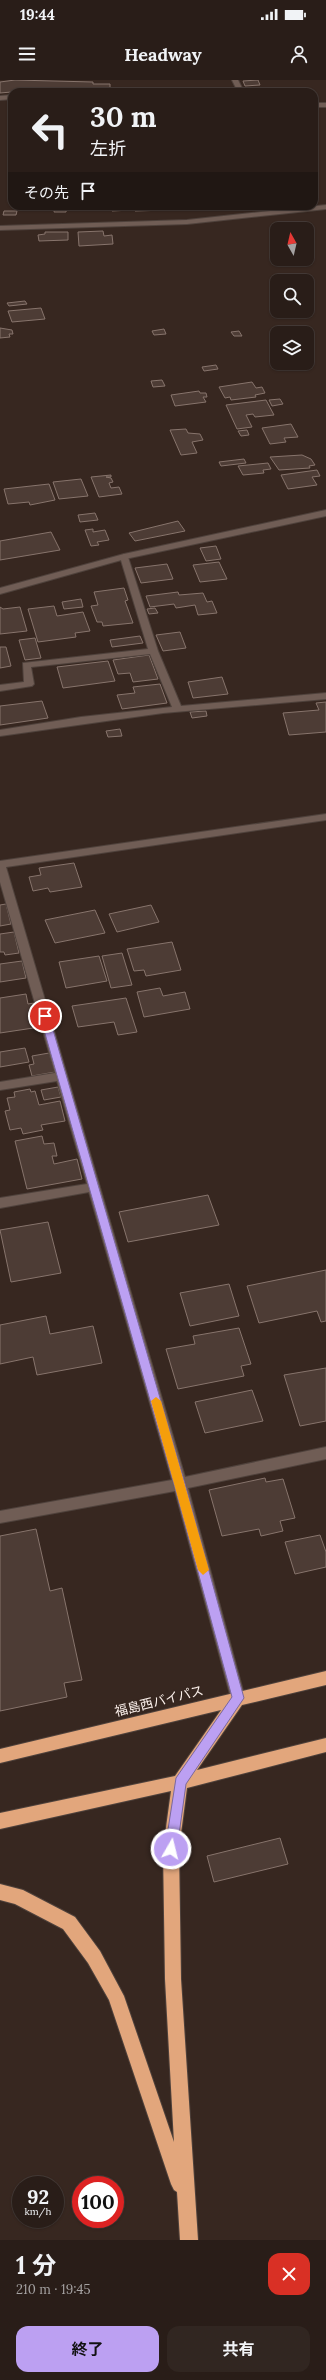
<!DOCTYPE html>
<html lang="ja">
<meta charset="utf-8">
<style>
body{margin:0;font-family:Lora,"Noto Sans JP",serif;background:#312621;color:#f1f3f6;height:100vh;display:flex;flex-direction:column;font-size:15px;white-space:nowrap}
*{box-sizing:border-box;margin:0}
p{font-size:13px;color:#a5a2a2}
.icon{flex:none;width:22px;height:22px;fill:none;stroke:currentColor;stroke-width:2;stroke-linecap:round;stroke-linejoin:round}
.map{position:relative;height:2160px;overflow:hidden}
.drawer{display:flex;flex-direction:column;background:#291d18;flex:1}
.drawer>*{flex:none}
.hud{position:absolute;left:8px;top:8px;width:310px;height:122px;border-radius:12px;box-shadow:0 1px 3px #0004,0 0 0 1px #453b37;background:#291d18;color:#f1f3f6;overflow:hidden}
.needle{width:26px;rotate:352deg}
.buttons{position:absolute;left:270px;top:142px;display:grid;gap:8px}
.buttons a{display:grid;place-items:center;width:44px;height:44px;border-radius:8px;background:#291d18;box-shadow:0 1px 3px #0004,0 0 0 1px #453b37;font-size:20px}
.speed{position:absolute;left:12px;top:2096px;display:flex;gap:8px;font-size:20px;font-weight:700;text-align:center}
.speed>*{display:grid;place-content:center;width:52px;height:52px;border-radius:50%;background:#291d18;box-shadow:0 1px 3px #0004,0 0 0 1px #453b37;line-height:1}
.speed small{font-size:10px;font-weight:400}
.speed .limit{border:6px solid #d22;background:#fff;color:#111}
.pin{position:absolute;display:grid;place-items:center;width:34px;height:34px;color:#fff;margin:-17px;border:2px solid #fff;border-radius:50%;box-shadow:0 1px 4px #0007}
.me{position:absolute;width:44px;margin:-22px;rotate:8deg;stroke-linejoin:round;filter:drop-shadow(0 0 3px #0008)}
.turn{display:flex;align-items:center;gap:14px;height:84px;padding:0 16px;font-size:18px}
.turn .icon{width:52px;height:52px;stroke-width:2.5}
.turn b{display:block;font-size:28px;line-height:34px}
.then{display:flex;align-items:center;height:38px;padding:0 16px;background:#0003;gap:8px;font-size:15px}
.round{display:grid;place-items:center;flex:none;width:42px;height:42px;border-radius:12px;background:#312621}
.head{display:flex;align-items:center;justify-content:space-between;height:68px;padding:0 16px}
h1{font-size:24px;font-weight:700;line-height:30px}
.action{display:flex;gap:8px;margin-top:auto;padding:8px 16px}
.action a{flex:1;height:46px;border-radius:12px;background:#bca0f2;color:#111;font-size:16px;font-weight:700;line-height:46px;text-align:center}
.action a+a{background:#312621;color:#f1f3f6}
.status{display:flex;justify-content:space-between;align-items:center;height:28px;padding:0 20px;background:#291d18;direction:ltr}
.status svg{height:11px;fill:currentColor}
header{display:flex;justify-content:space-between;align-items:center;height:52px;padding:0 16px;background:#291d18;font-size:18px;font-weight:700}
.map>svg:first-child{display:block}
</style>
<div class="status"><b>19:44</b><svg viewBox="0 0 49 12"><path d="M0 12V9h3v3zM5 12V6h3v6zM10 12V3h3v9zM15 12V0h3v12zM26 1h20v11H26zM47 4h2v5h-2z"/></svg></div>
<header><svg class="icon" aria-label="menu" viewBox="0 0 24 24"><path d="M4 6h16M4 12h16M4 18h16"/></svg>Headway<svg class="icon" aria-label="person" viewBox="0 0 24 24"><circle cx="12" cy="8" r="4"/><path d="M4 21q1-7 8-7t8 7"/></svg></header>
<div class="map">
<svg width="326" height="2160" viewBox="0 0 326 2160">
<rect width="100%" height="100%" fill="#372720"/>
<!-- building -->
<path fill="#4d3c35" stroke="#87746c" d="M 15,0 L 93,2 L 93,4 L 110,4 L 110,12 L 46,12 L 46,9 L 0,13 L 0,2 Z
M 258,0 L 260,5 L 245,6 L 243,1 Z
M 55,126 L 67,126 L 66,132 L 54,132 Z
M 96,126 L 130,126 L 131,130 L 112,131 L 111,128 L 96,128 Z
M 134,126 L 167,126 L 167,130 L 135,131 Z
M 4,131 L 17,131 L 16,135 L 3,135 Z
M 103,151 L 104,156 L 112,155 L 113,164 L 79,166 L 78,152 Z
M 45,152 L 68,152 L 68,160 L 39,161 L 38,155 L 45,154 Z
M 25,221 L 27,224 L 9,226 L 7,223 Z
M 41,228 L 45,239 L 12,242 L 8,231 Z
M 0,248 L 12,250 L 13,254 L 9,254 L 10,257 L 0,258 Z
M 164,249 L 166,254 L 154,255 L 152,251 Z
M 239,251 L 242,256 L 234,256 L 231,252 Z
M 216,285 L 218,289 L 204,291 L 202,287 Z
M 162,300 L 165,306 L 153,307 L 151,301 Z
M 252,302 L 256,308 L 262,307 L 265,313 L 255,315 L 256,317 L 231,320 L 230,317 L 225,318 L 219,307 Z
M 199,311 L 200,313 L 206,313 L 207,317 L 203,317 L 206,322 L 175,326 L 171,315 Z
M 280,319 L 283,324 L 272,326 L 269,320 Z
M 266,320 L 274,335 L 255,337 L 253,334 L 246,335 L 252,347 L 237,349 L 226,325 Z
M 291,344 L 298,357 L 284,358 L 286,362 L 270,364 L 262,348 Z
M 186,349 L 188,353 L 200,354 L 203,360 L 192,362 L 197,373 L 181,375 L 170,350 Z
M 247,350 L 249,355 L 241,356 L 238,351 Z
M 302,375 L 311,379 L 315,385 L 309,386 L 310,388 L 279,390 L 270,377 Z
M 244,379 L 246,383 L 221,386 L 219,382 Z
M 268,383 L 271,389 L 263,390 L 264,393 L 243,395 L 238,386 Z
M 317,390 L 320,396 L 312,397 L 317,405 L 288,409 L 281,395 Z
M 111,395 L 111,397 L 106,397 L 111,398 L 113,402 L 109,403 L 111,408 L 119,407 L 122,414 L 99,417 L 91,397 Z
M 81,399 L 88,416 L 59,419 L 53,402 Z
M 49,404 L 55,420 L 30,425 L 29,422 L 8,424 L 4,409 Z
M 95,433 L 98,440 L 80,442 L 78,435 Z
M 178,441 L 185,451 L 135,461 L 129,453 Z
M 93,449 L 93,452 L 105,450 L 109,460 L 97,462 L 99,465 L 91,466 L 85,450 Z
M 51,452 L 60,470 L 0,480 L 0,461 Z
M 216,466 L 221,479 L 206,481 L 200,468 Z
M 219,482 L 227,499 L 200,502 L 193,485 Z
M 167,484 L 173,499 L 141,503 L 135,488 Z
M 124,508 L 128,520 L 125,521 L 133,543 L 103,546 L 102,542 L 97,542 L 91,526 L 98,525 L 94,512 Z
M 178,512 L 179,515 L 203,513 L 207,522 L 212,521 L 217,533 L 198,535 L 195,525 L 176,528 L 174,524 L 150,527 L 146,516 Z
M 81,519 L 83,527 L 64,529 L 62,522 Z
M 54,526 L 57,536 L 83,532 L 90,551 L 75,553 L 76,557 L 38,562 L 28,529 Z
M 0,527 L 3,529 L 20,527 L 27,551 L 0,554 Z
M 155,528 L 158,533 L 149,534 L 147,529 Z
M 180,552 L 186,568 L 163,571 L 156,555 Z
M 140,556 L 143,563 L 112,567 L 110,560 Z
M 35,558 L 41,578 L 25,580 L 19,560 Z
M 0,567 L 6,567 L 11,586 L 0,588 Z
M 149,575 L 158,599 L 133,602 L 130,593 L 118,594 L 113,580 Z
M 108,581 L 115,601 L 63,608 L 57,587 Z
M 222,597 L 228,614 L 193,618 L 188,602 Z
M 160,604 L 167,623 L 122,629 L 117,615 L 135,613 L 133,607 Z
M 42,621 L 48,638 L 0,645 L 0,626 Z
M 326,622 L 326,652 L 289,655 L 283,633 L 319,630 L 316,623 Z
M 206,631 L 207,636 L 192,638 L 190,632 Z
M 120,649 L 122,656 L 108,657 L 106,651 Z
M 74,783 L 82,807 L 50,812 L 48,808 L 33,811 L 29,797 L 41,795 L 39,788 Z
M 6,824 L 11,844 L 0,846 L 0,825 Z
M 151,825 L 159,842 L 117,852 L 109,834 Z
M 95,830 L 105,853 L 55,863 L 45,840 Z
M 14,852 L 19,873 L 5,875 L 4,872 L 0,872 L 0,854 Z
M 172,862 L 181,890 L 146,896 L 144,890 L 134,891 L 127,869 Z
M 122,873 L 132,905 L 111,908 L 102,876 Z
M 99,876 L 107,901 L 66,908 L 59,882 Z
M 22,881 L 26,898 L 0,902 L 0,884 Z
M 160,908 L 163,916 L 185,912 L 190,929 L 144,937 L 137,912 Z
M 26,914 L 28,924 L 34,923 L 40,947 L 0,953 L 0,918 Z
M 126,918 L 137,952 L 118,955 L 114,942 L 78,947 L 72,926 Z
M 25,968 L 29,982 L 0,987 L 0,972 Z
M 49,973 L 55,992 L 32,996 L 29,985 L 34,984 L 32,976 Z
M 58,1007 L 61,1017 L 44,1020 L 41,1010 Z
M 30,1009 L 31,1012 L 35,1011 L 39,1025 L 60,1021 L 65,1041 L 41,1045 L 43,1050 L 23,1054 L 21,1048 L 10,1050 L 5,1031 L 10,1030 L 7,1018 L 15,1017 L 14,1012 Z
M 42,1056 L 44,1064 L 54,1063 L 57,1076 L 52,1076 L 54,1084 L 77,1079 L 82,1099 L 27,1109 L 15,1061 Z
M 208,1115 L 219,1145 L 128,1162 L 119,1132 Z
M 48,1142 L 61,1193 L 11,1202 L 0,1150 Z
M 326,1190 L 326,1241 L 321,1242 L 317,1231 L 259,1243 L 247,1206 Z
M 229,1204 L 239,1236 L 190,1246 L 180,1213 Z
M 46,1236 L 50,1254 L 93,1246 L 102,1283 L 37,1295 L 33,1277 L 0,1284 L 0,1245 Z
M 239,1248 L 251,1284 L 241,1286 L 244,1296 L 178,1309 L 166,1269 L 195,1264 L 193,1256 Z
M 326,1288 L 326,1341 L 300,1346 L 284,1295 Z
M 252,1310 L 263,1341 L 205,1353 L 195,1322 Z
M 265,1398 L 266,1402 L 283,1399 L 295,1438 L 280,1441 L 283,1451 L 261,1456 L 259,1449 L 222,1456 L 209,1410 Z
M 36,1449 L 50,1511 L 62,1508 L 82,1600 L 64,1603 L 67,1617 L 0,1631 L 0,1456 Z
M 320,1455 L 326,1472 L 326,1487 L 295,1494 L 285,1462 Z
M 280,1758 L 288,1784 L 214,1802 L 207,1776 Z"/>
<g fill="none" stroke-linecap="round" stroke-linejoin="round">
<defs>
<path id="street" d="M 232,0 L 238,0 L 244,12 L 238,12 Z
M 12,15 L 12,19 L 0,20 L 0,16 Z
M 314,23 L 326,23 L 326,27 L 314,27 Z
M 326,125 L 326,129 L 187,144 L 0,150 L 0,146 L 187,140 Z
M 124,474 L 128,477 L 158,571 L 181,626 L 326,613 L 326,619 L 163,633 L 0,656 L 0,650 L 81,637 L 172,627 L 150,574 L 31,587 L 34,604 L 32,606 L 0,611 L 0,605 L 24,602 L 23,583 L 148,569 L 120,477 Z
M 326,734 L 326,740 L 6,787 L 185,1397 L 326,1367 L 326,1379 L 188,1408 L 245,1618 L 243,1623 L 238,1625 L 233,1623 L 231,1618 L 175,1411 L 0,1443 L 0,1431 L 172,1400 L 89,1112 L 0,1128 L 0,1118 L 87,1104 L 57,1001 L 0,1010 L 0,1002 L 55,993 L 0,802 L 0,781 Z"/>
<path id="secondary" d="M 326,430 L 326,436 L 125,479 L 0,514 L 0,508 L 124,474 Z"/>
<path id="highway" d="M 326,1591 L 326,1605 L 242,1625 L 197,1690 L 326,1658 L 326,1672 L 187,1708 L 179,1769 L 181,1899 L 198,2160 L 180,2160 L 177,2112 L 174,2110 L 171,2104 L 109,1920 L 88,1883 L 63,1849 L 15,1824 L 0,1820 L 0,1804 L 23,1810 L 75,1837 L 100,1871 L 124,1916 L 174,2062 L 165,1899 L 163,1769 L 171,1711 L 0,1749 L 0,1733 L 175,1696 L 221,1630 L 0,1683 L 0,1669 Z"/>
</defs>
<!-- street casing -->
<use href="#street" stroke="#4f423c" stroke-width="2"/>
<!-- secondary casing -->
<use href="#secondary" stroke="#4f423c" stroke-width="2"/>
<!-- highway casing -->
<use href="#highway" stroke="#4f423c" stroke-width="2"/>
<!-- street -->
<use href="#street" fill="#705d55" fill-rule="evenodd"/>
<!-- secondary -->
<use href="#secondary" fill="#705d55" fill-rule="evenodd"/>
<!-- highway -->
<use href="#highway" fill="#e2a67c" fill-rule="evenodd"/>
</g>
<!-- route -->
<path fill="#bca0f2" stroke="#7a689d" d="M 45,933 L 49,936 L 185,1404 L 244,1618 L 186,1704 L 177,1769 L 176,1773 L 171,1775 L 167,1773 L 165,1769 L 176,1698 L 232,1617 L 174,1404 L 40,936 Z"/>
<!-- slow -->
<path fill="#f59e0b" d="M 156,1317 L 161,1321 L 209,1490 L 203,1495 L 198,1490 L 151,1321 Z"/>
<g text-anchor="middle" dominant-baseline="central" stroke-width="3" stroke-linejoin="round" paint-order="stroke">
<!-- near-street labels -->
<g font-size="13" fill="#fcf1ec" stroke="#372720">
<text transform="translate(159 1621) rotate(-14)">福島西バイパス</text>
</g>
</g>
</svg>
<div class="buttons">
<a><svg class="needle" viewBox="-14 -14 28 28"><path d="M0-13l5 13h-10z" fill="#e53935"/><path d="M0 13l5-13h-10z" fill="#a5a2a2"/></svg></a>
<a><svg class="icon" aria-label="search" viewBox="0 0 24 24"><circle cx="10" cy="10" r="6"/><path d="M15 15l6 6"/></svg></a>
<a><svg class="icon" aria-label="layers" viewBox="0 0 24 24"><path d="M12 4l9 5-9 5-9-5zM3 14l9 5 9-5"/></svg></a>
</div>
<div class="speed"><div>92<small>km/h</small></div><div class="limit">100</div></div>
<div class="pin" style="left:45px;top:936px;background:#d93025"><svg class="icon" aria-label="arrive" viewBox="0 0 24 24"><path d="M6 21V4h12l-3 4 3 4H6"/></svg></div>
<svg class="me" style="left:171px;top:1769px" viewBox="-20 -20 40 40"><circle r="17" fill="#bca0f2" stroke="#fff" stroke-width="3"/><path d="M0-11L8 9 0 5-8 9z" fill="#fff"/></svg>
<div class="hud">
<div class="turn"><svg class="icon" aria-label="left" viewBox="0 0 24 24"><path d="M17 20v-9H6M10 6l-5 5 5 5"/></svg><div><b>30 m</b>左折</div></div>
<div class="then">その先<svg class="icon" aria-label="arrive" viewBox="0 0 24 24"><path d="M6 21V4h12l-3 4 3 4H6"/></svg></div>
</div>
</div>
<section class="drawer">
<div class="head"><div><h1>1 分</h1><p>210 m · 19:45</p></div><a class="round" style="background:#d93025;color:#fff"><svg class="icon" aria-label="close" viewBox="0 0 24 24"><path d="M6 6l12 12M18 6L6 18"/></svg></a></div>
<div class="action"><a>終了</a><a>共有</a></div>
</section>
